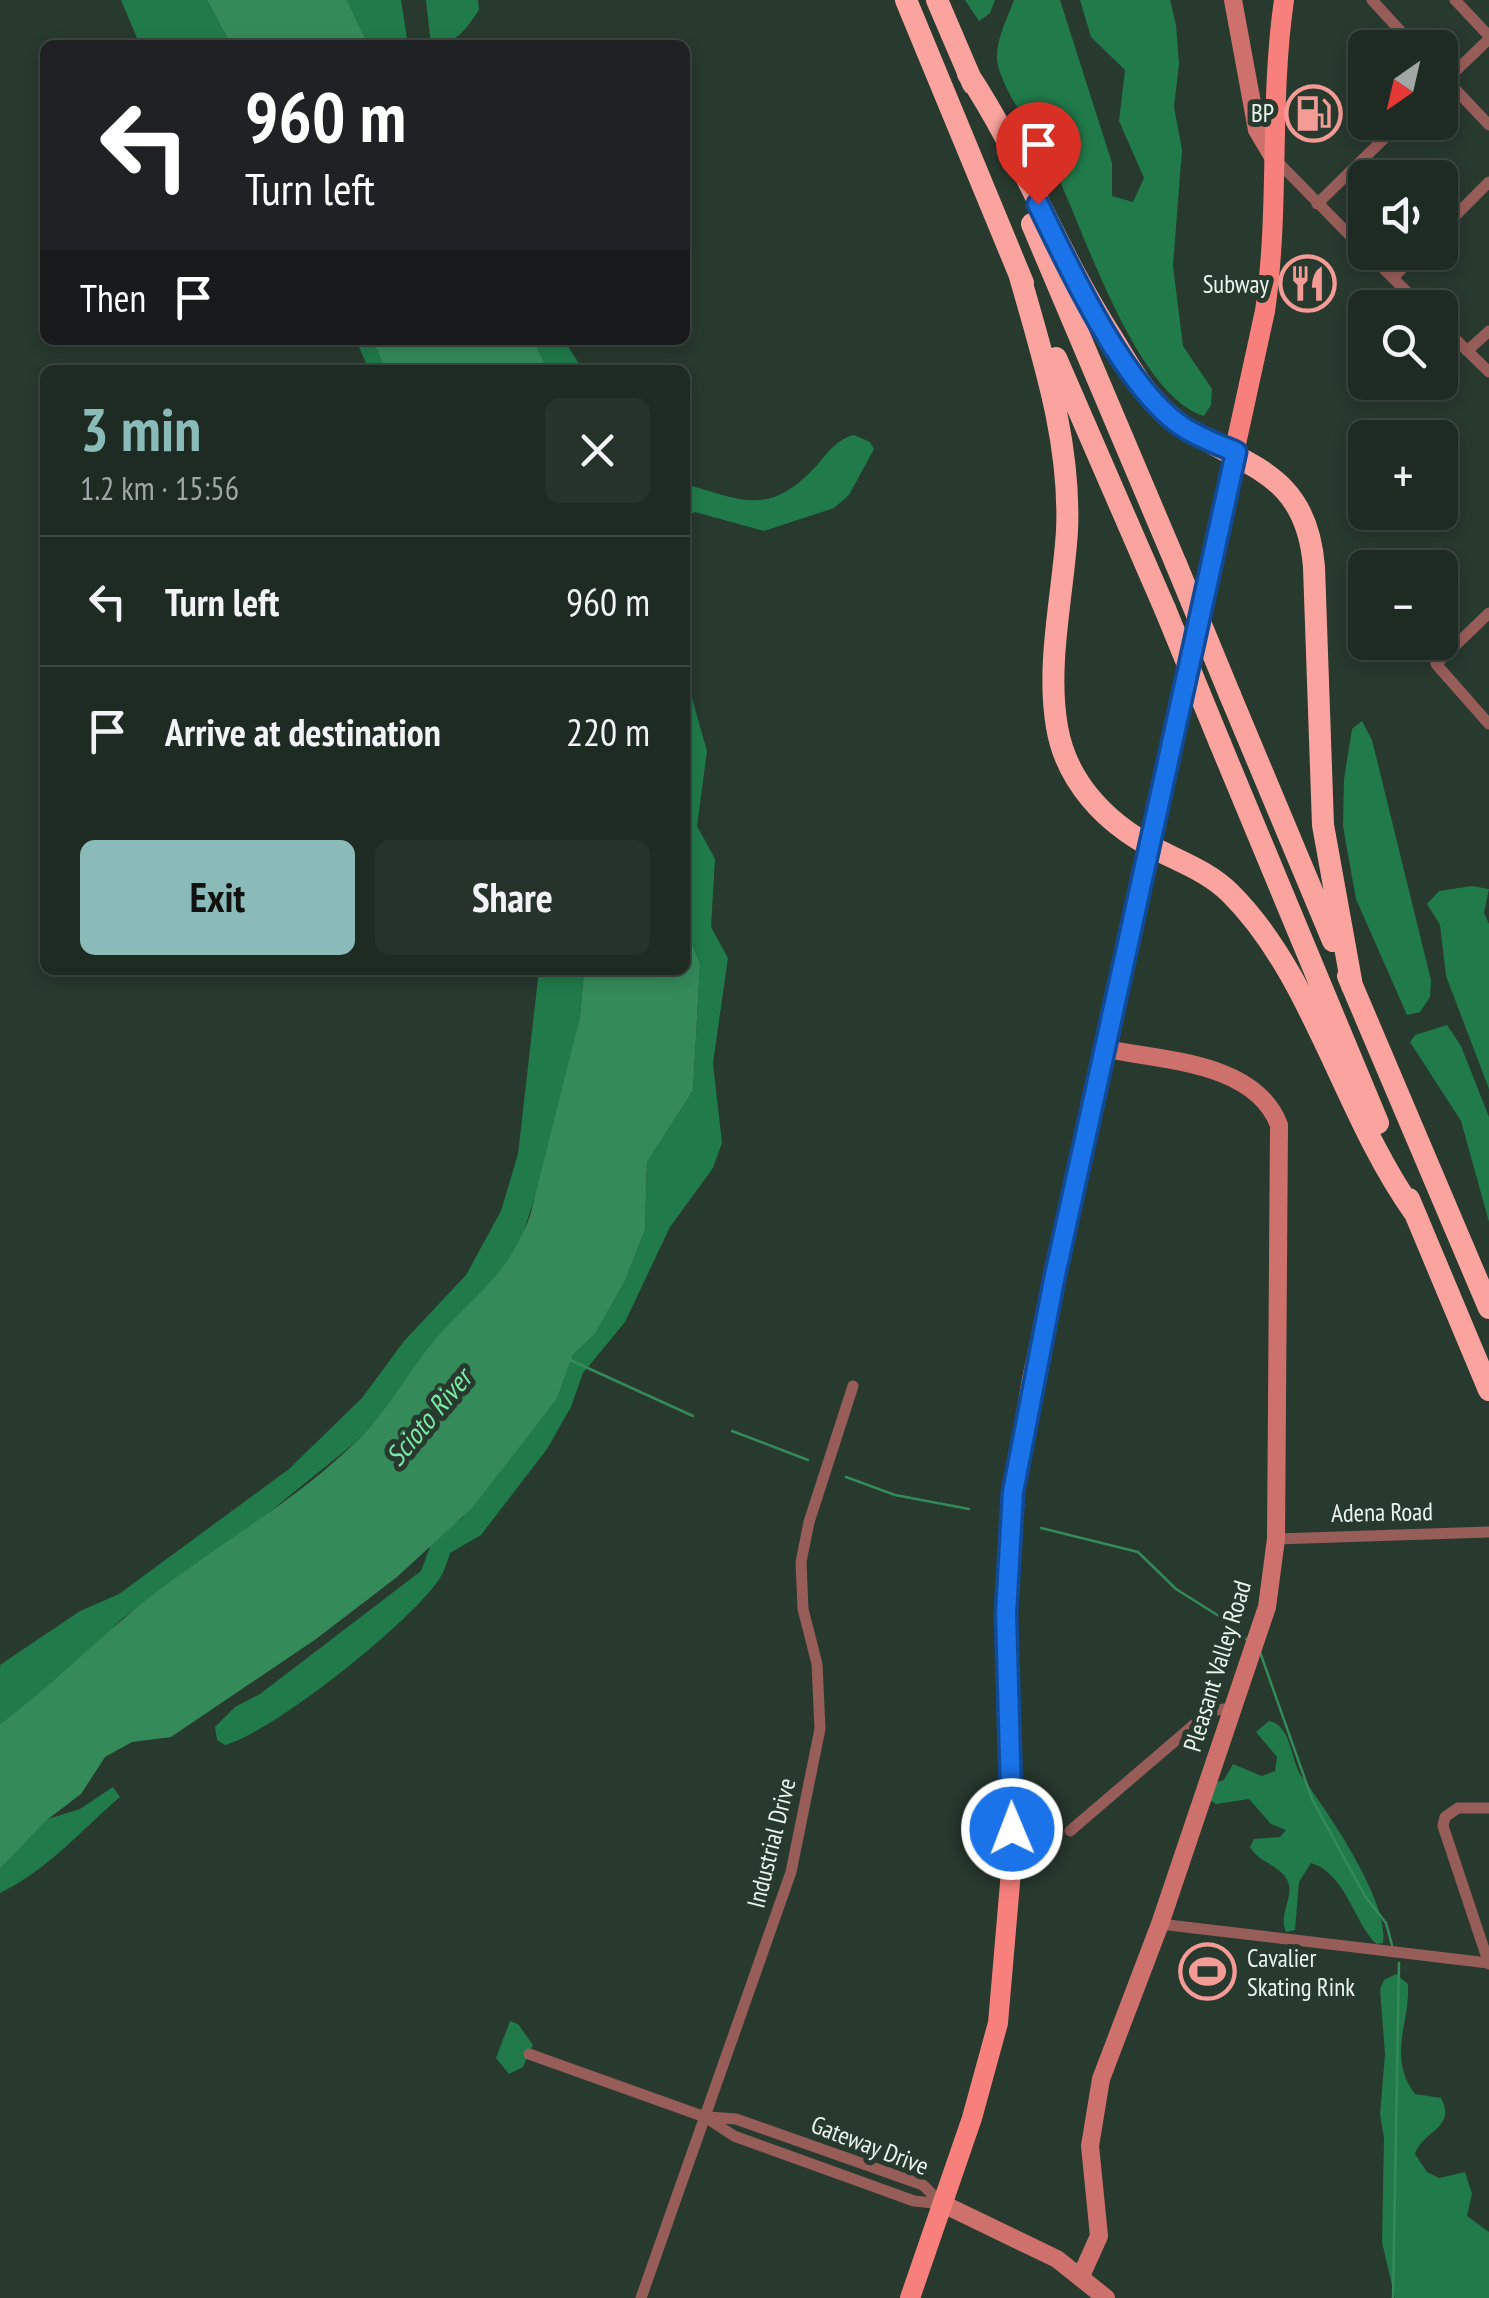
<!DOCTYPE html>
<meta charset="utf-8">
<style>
body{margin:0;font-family:"PT Sans Narrow",sans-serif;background:#26332a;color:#f1f3f6;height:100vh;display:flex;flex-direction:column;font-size:38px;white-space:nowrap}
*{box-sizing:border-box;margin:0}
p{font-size:32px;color:#a1a7a5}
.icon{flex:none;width:55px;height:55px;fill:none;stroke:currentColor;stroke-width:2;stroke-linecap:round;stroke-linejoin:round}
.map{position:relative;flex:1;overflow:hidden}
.drawer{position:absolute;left:40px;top:365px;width:650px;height:610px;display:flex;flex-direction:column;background:#1e2b22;border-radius:15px;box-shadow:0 5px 15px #0003,0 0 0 2px #3c4740}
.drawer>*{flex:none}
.banner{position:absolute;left:40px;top:40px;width:650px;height:305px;border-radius:15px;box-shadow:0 5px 15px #0003,0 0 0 2px #3c4740;background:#202124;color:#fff;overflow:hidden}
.needle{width:65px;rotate:214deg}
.tools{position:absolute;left:1348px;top:30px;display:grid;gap:20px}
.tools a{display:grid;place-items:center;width:110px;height:110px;border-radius:15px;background:#1e2b22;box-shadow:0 5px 15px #0003,0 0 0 2px #3c4740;font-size:50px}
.pin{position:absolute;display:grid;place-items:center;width:85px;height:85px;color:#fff;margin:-102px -42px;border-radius:50% 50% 50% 0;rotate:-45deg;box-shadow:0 0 10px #0007}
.pin .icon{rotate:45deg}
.me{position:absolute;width:110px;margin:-55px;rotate:359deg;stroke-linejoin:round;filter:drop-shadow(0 0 8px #0008)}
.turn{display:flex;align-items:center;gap:35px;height:210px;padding:0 40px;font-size:45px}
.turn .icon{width:130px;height:130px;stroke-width:2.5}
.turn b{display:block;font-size:70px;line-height:85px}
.then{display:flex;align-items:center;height:95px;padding:0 40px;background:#0003;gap:20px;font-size:38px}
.round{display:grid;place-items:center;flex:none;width:105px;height:105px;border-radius:15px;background:#26332a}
.overview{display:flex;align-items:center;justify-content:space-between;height:170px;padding:0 40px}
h1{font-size:60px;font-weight:700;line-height:75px;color:#8bbbb9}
.action{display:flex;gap:20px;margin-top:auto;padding:20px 40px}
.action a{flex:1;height:115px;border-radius:15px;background:#8bbbb9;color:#111;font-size:40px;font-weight:700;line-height:115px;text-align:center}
.action a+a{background:#26332a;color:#f1f3f6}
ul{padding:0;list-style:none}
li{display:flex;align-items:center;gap:30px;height:130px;padding:0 40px;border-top:2px solid #3c4740}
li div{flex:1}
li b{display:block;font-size:38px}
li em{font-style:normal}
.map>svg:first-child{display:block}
</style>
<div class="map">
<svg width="1489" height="2298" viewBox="0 0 1489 2298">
<rect width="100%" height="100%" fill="#28392e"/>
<!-- forest -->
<path fill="#207a4a" d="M 121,0 L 207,0 L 231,45 L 140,45 Z
M 347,0 L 401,0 L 408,45 L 368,45 Z
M 426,0 L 478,0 L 479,10 C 466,29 456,45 431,45 Z
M 965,0 L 995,0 L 990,13 L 979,21 Z
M 1014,0 L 1060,0 L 1112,163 L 1112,196 L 1133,202 L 1144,178 L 1119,121 L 1125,70 L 1091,37 L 1080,0 L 1170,0 L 1176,25 L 1179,64 L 1174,107 L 1182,150 L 1173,266 L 1183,346 L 1212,389 L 1211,405 L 1204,416 C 1135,395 1083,227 1053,166 C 1037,134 1008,101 998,66 C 993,44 1007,20 1014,0 Z
M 356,340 L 372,340 L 386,370 L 369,370 Z
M 533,340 L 564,340 L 583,370 L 548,370 Z
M 854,435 L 870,442 L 874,449 L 849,495 L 834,508 L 764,531 L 695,512 L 685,516 L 685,484 C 745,501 770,517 818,464 C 829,451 837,439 854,435 Z
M 685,652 L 689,688 L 707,751 L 697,826 L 715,859 L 711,927 L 728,958 L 713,1063 L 722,1143 L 713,1168 L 670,1227 L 625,1322 L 583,1373 L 571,1407 L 547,1449 L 481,1535 L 450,1553 C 447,1562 444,1573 438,1581 C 407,1625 275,1731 225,1745 L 217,1740 L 215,1727 L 235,1707 L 260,1694 L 421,1571 L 433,1539 L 462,1518 L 557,1399 L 573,1355 L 595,1334 L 625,1281 L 645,1230 L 647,1162 L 693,1091 L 700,964 L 687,930 L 685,898 Z
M 1362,721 L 1372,740 L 1431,980 L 1430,997 L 1420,1012 L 1407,1015 L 1356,899 L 1343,826 L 1344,779 L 1352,729 Z
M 1472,886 L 1489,889 L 1484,913 L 1489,924 L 1489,1089 L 1446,976 L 1440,925 L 1427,904 L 1439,891 Z
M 539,970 L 584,970 L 580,1017 L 551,1146 L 522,1237 L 498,1277 L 434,1342 L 392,1403 L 357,1441 L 236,1539 L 123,1618 L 62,1678 L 0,1724 L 0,1665 L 80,1611 L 119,1594 L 289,1469 L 362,1398 L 404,1341 L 466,1275 L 501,1211 L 518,1154 Z
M 1447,1025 L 1461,1046 L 1489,1117 L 1489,1222 L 1461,1121 L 1410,1042 L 1415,1035 Z
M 1269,1721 C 1292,1725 1290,1760 1302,1777 C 1327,1811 1390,1902 1383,1943 L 1376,1944 C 1353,1920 1345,1873 1311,1863 L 1299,1882 L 1295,1930 L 1286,1932 C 1278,1914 1294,1898 1288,1882 C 1281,1865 1259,1863 1250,1847 L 1254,1839 L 1280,1837 L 1286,1830 L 1271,1824 L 1249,1799 L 1216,1804 L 1208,1799 L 1211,1784 L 1224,1780 L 1233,1764 L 1262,1776 L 1275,1771 L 1277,1757 L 1256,1732 Z
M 113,1787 L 120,1797 C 79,1832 49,1869 0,1893 L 0,1869 L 48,1819 L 80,1809 Z
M 1396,1974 L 1408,1984 C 1410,2025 1387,2056 1415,2094 L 1441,2098 C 1457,2128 1423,2130 1415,2154 L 1427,2172 L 1439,2178 L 1465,2172 L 1472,2194 L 1467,2216 L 1489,2232 L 1489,2298 L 1395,2298 L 1382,2242 L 1384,2138 L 1380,2115 L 1385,2054 L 1380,1989 L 1384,1980 Z
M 510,2021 L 518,2024 L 533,2045 L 523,2067 L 509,2074 L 496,2058 Z"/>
<!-- water -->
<path fill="#348a59" d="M 207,0 L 347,0 L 368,45 L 231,45 Z
M 372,340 L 533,340 L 548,370 L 386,370 Z
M 685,898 L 687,930 L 700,964 L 693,1091 L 647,1162 L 645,1230 L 625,1281 L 595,1334 L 573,1355 L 557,1399 L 472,1508 L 397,1577 L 316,1639 L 171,1737 L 132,1742 L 105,1757 L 81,1794 L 48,1819 L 0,1869 L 0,1724 C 44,1692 81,1655 122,1620 C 197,1555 288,1509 359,1439 C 388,1410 407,1374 433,1342 C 473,1295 506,1279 530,1216 L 580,1017 L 584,970 L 685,970 Z"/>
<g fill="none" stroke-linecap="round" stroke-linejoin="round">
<!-- stream -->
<path stroke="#348a59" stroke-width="2.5" d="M 568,1359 L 693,1416
M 732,1431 L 808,1460
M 846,1477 L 895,1495 L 969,1509
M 1041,1528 L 1138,1552 L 1176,1589 L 1230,1623 L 1247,1640
M 1260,1652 L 1312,1799 L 1365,1896 L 1386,1923 L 1392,1945
M 1393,2298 L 1399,1963"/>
<!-- street -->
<path stroke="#975d59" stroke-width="11" d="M 1372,0 L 1416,48
M 1455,0 L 1489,36
M 1440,73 L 1489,125
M 1440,86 L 1489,39
M 1276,160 L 1365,251
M 1317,204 L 1401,122
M 1440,231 L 1489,182
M 1367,252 L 1423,308
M 1393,278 L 1418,252
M 1440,324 L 1489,372
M 1467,351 L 1489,331
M 1489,613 L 1436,664 L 1489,724
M 1276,1539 L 1489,1532
M 1489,1808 L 1458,1808 L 1445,1817 L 1443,1826 L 1489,1964
M 1070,1831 L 1210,1711 L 1231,1708
M 1160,1924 L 1488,1963
M 529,2054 L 705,2117 L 734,2136 L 914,2201 L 943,2204
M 709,2117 L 736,2119 L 923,2185 L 942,2204
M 641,2298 L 791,1872 L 820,1729 L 817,1664 L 803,1609 L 801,1562 L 809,1522 L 853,1386"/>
<!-- secondary -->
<path stroke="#ce716d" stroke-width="18" d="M 1233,0 L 1257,130 L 1273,157
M 943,2204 L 1057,2259 L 1106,2298
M 1081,2276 L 1099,2236 L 1090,2146 L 1101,2079 L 1160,1924 L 1267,1607 L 1276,1539 L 1279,1125 C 1255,1062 1165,1061 1107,1049"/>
<!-- primary -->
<path stroke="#f7807c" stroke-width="20" d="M 910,2298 L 972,2118 L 998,2023 L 1012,1860 L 1005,1613 L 1013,1492 L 1032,1379 L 1265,311 C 1280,208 1269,103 1284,0"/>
<!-- highway -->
<path stroke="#fba49f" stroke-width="22" d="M 906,0 L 1023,283
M 937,0 L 973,84
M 968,74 C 1023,157 1057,252 1111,336 C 1126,360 1139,385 1159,405 C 1220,469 1305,453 1314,567 L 1323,825 L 1352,986
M 1032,224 L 1176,564
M 1019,273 C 1043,358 1071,442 1067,531 C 1063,595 1046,664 1057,727 C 1066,781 1105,822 1152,847 C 1178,861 1208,871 1230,893 C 1313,975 1345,1116 1414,1212
M 1056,358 L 1165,609
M 1230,695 L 1333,941
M 1220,743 L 1378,1123
M 1348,976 L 1489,1308
M 1409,1199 L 1489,1390"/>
<!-- highway-bridge -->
<path stroke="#fba49f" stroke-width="22" d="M 1176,564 L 1230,695
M 1165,609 L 1220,743"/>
</g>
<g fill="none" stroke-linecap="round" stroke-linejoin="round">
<defs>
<path id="route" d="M 1012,1829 L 1006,1613 L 1013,1492 L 1054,1280 L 1236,452 C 1217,444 1197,437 1180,425 C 1124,386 1068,266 1038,204"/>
</defs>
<!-- route casing -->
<use href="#route" stroke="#114b97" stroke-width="25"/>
<!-- route -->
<use href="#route" stroke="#1a73e8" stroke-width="18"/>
</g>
<!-- icons -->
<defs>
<symbol id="fuel-ring" viewBox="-11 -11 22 22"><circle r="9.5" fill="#28392e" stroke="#f59b96" stroke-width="1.5"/><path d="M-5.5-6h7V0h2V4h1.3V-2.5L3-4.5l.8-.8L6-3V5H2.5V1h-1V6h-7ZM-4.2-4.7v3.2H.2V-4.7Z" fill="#f59b96"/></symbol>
<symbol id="restaurant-ring" viewBox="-11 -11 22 22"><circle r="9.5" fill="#28392e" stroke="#f59b96" stroke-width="1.5"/><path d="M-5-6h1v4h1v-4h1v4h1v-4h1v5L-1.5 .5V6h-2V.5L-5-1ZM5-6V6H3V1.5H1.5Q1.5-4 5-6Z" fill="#f59b96"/></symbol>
<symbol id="stadium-ring" viewBox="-11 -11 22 22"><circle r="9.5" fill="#28392e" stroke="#f59b96" stroke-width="1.5"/><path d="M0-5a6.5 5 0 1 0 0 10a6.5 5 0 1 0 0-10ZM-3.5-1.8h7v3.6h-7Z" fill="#f59b96"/></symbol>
</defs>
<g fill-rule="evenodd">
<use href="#fuel-ring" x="1282" y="82" width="63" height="63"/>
<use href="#restaurant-ring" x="1276" y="252" width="63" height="63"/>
<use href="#stadium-ring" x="1176" y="1940" width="63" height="63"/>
</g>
<g text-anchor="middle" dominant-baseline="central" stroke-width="10" stroke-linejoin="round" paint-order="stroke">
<!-- poi labels -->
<g font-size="25" fill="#eaf5ed" stroke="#28392e" text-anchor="end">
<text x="1274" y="113">BP</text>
<text x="1269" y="284">Subway</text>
<text x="1247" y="1958" text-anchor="start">Cavalier<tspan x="1247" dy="29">Skating Rink</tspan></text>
</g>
<!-- street labels -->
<g font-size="25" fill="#eaf5ed" stroke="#28392e">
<text transform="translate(1382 1512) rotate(-1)">Adena Road</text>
<text transform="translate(1217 1666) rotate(-73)">Pleasant Valley Road</text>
<text transform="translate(771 1843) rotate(-76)">Industrial Drive</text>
<text transform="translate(870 2145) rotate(21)">Gateway Drive</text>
</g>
<!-- water labels -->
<g font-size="28" font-style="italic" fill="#7aeba7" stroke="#28392e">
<text transform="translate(428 1417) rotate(-50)">Scioto River</text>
</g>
</g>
</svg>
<div class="tools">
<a><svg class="needle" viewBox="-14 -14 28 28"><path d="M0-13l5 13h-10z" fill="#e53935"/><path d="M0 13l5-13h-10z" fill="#a1a7a5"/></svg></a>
<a><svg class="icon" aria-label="sound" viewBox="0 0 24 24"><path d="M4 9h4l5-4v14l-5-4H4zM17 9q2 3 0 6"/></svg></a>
<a><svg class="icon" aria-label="search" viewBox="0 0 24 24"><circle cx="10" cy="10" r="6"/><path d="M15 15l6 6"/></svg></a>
<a>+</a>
<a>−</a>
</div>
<div class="pin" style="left:1038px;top:204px;background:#d93025"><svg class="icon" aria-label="arrive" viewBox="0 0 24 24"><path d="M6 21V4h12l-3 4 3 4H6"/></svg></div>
<svg class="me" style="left:1012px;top:1829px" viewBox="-20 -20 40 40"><circle r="17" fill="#1a73e8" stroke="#fff" stroke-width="3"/><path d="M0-11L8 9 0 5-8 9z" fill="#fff"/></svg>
<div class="banner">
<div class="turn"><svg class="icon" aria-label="left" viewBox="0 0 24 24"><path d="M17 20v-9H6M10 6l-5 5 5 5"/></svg><div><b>960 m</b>Turn left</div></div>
<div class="then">Then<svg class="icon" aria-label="arrive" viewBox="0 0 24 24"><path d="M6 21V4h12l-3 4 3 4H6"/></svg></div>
</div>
<section class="drawer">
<div class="overview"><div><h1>3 min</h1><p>1.2 km · 15:56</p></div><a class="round"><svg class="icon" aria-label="close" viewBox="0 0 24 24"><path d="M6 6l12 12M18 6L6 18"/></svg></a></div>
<ul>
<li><svg class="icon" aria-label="left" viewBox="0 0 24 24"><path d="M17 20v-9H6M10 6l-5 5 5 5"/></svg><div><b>Turn left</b></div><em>960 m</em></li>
<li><svg class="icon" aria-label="arrive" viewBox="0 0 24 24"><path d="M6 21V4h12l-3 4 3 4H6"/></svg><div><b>Arrive at destination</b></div><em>220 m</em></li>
</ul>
<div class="action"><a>Exit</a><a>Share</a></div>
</section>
</div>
